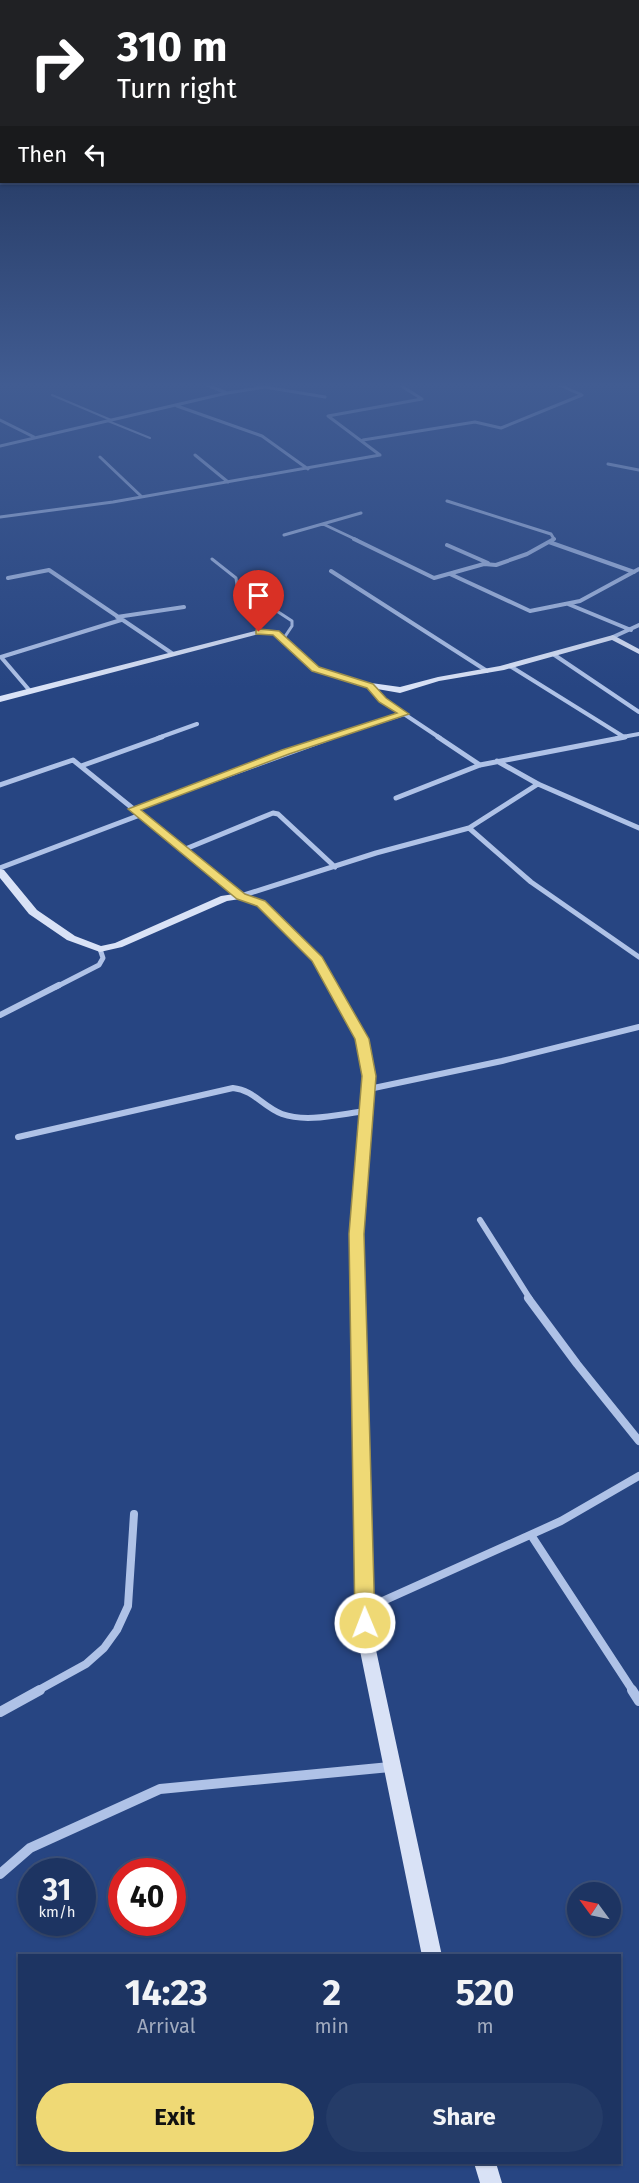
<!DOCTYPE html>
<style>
body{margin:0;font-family:"Fira Sans",sans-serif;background:#253c68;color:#f1f3f6;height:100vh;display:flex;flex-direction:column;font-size:22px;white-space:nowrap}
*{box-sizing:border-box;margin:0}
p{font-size:20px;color:#a0aabe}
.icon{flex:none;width:33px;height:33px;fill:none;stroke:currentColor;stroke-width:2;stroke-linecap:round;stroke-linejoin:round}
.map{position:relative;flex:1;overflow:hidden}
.panel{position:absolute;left:18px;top:1954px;width:603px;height:210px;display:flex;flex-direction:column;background:#1d3462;border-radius:0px;box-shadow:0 2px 4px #0004,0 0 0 2px #3b4f77}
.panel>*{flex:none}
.guide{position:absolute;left:0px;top:0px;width:639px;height:183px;box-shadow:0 2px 4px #0004,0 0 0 2px #3b4f77;background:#202124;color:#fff;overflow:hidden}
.needle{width:39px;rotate:303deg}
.fabs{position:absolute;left:567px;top:1882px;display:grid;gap:12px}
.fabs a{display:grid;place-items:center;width:54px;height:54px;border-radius:50%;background:#1d3462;box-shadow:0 2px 4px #0004,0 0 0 2px #3b4f77;font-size:30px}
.speed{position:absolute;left:18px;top:1858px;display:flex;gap:12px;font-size:30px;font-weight:700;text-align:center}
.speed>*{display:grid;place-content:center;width:78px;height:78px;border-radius:50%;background:#1d3462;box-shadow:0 2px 4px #0004,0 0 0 2px #3b4f77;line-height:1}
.speed small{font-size:15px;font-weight:400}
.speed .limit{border:9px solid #d22;background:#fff;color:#111}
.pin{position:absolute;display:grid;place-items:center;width:51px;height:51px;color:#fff;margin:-62px -26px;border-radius:50% 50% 50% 0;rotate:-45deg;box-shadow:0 0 6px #0007}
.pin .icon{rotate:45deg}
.me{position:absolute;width:66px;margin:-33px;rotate:359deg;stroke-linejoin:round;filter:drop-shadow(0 0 4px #0008)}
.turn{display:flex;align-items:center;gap:21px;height:126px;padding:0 18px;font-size:27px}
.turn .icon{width:78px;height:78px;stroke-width:2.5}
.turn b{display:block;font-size:42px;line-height:51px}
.then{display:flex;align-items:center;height:57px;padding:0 18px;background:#0003;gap:12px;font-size:22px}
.eta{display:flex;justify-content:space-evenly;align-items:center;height:102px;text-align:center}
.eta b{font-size:36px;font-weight:700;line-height:42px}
.action{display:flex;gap:12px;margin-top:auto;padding:12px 18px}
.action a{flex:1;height:69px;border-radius:36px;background:#efd975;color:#111;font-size:24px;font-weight:700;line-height:69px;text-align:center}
.action a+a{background:#253c68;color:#f1f3f6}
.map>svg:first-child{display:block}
</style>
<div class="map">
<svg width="639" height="2183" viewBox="0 0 639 2183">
<rect width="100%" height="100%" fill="#274582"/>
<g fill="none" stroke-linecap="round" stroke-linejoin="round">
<!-- lane-far1 -->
<path stroke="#afc2e7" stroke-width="2" d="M 52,395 L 111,420
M 108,421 L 150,438"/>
<!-- lane -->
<path stroke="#afc2e7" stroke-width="3" d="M 212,559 L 236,578 L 237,585 L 292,621 L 292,626 L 284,638"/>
<!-- street-far5 -->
<path stroke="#afc2e7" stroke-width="3" d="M 227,393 L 265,387 L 325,397
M 177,406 L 262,436 L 308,469
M 328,416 L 422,399 L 400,385 L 384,382
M 0,420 L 34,437
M 363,440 L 475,422 L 501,428 L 582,395 L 553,382
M 0,446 L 227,393 L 199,382
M 195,455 L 228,482
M 100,457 L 142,497
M 608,464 L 639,470
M 447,501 L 551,534 L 554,539 L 552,540
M 0,517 L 113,502 L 380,455 L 328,416
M 323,524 L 357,540
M 284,535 L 361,513"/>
<!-- street-far4 -->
<path stroke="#afc2e7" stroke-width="4" d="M 354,539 L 434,578 L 484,564 L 496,565 L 527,554 L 554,539
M 549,542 L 634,572
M 447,545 L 488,563
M 331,571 L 487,671
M 450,574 L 530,611 L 580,601 L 639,569
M 8,578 L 49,570 L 173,654
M 568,604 L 631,630
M 117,617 L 184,607
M 613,637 L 639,625
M 553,654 L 639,712
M 510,666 L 624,737
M 370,686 L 383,700 L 440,738
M 30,691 L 1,657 L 121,620
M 158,738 L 197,724
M 329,738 L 404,714
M 617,738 L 639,734"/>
<!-- street-far3 -->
<path stroke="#afc2e7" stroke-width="5" d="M 438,737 L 480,765
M 497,761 L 538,784 L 639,828
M 81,766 L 162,737
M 0,785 L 73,760 L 241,896 L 376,853 L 469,828 L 538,784
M 396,798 L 480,765 L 625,737
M 134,809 L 333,737
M 469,828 L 531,882 L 639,957
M 183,850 L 273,813 L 278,814 L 335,867
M 0,868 L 140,815
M 56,987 L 99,965 L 103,958 L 100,949"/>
<!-- street-far2 -->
<path stroke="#afc2e7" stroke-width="6" d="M 0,1015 L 59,985
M 369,1089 L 502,1061 L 639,1027
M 18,1137 L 233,1088 C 254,1090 263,1107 282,1114 C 307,1123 340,1114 366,1111
M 480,1220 L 530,1299"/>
<!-- street-far1 -->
<path stroke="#afc2e7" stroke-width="8" d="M 528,1298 L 577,1364 L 639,1441
M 531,1535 L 633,1691
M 365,1609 L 561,1521 L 639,1476
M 37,1691 L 86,1664 L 104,1648 L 117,1630 L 128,1606 L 134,1514"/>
<!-- street -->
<path stroke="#afc2e7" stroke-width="10" d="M 632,1690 L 639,1701
M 0,1712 L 40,1690
M 0,1874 L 30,1848 L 160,1789 L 390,1767"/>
<!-- secondary -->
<path fill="#d9e2f6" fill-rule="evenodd" d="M 259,630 L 279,631 L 319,667 L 364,682 L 400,687 L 438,677 L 500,666 L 613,635 L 639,649 L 639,654 L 612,640 L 504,670 L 439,681 L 400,693 L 360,686 L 313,671 L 274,635 L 259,634 L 0,702 L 0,696 Z
M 0,869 L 4,870 L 37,910 L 75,936 L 101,946 L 115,943 L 221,896 L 241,893 L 265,901 L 321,957 L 368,1039 L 375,1076 L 363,1234 L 373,1636 L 442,1956 L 422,1956 L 357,1636 L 349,1234 L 363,1076 L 356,1039 L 313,961 L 257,905 L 240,899 L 227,901 L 122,947 L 100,952 L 67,940 L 29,914 L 0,878 Z
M 474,2163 L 496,2163 L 502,2183 L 480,2183 Z"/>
</g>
<!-- sky -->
<linearGradient id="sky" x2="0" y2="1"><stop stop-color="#152648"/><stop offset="0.56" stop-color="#415c92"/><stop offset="1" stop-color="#415c92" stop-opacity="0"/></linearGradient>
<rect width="639" height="688" fill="url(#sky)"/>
<!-- route -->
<path fill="#efd975" stroke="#9b8d4c" stroke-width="1.5" d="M 259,629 L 279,631 L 319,667 L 373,684 L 386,698 L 409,714 L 289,754 L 141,810 L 245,894 L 265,901 L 322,957 L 369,1039 L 376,1076 L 364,1234 L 375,1623 L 372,1629 L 365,1632 L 358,1629 L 355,1623 L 349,1234 L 362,1076 L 355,1039 L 312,961 L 257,906 L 237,899 L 128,809 L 282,750 L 397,713 L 379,702 L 367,688 L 312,671 L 273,635 L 256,634 L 256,630 Z"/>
</svg>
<div class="fabs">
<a><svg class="needle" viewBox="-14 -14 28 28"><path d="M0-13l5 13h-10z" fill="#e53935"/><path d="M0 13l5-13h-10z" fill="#a0aabe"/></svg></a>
</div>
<div class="speed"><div>31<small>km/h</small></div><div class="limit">40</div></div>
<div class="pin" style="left:259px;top:632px;background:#d93025"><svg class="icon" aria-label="arrive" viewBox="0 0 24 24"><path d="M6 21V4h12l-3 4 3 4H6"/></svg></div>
<svg class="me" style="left:365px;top:1623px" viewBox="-20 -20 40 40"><circle r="17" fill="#efd975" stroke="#fff" stroke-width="3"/><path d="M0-11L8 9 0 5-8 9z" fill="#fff"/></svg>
<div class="guide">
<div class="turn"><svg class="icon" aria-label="right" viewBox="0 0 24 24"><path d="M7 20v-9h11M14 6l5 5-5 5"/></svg><div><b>310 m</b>Turn right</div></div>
<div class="then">Then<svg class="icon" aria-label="left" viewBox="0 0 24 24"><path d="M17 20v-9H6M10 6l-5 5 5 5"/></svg></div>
</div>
<section class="panel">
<div class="eta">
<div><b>14:23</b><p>Arrival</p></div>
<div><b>2</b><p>min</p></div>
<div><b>520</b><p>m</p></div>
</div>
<div class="action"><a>Exit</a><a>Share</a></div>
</section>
</div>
